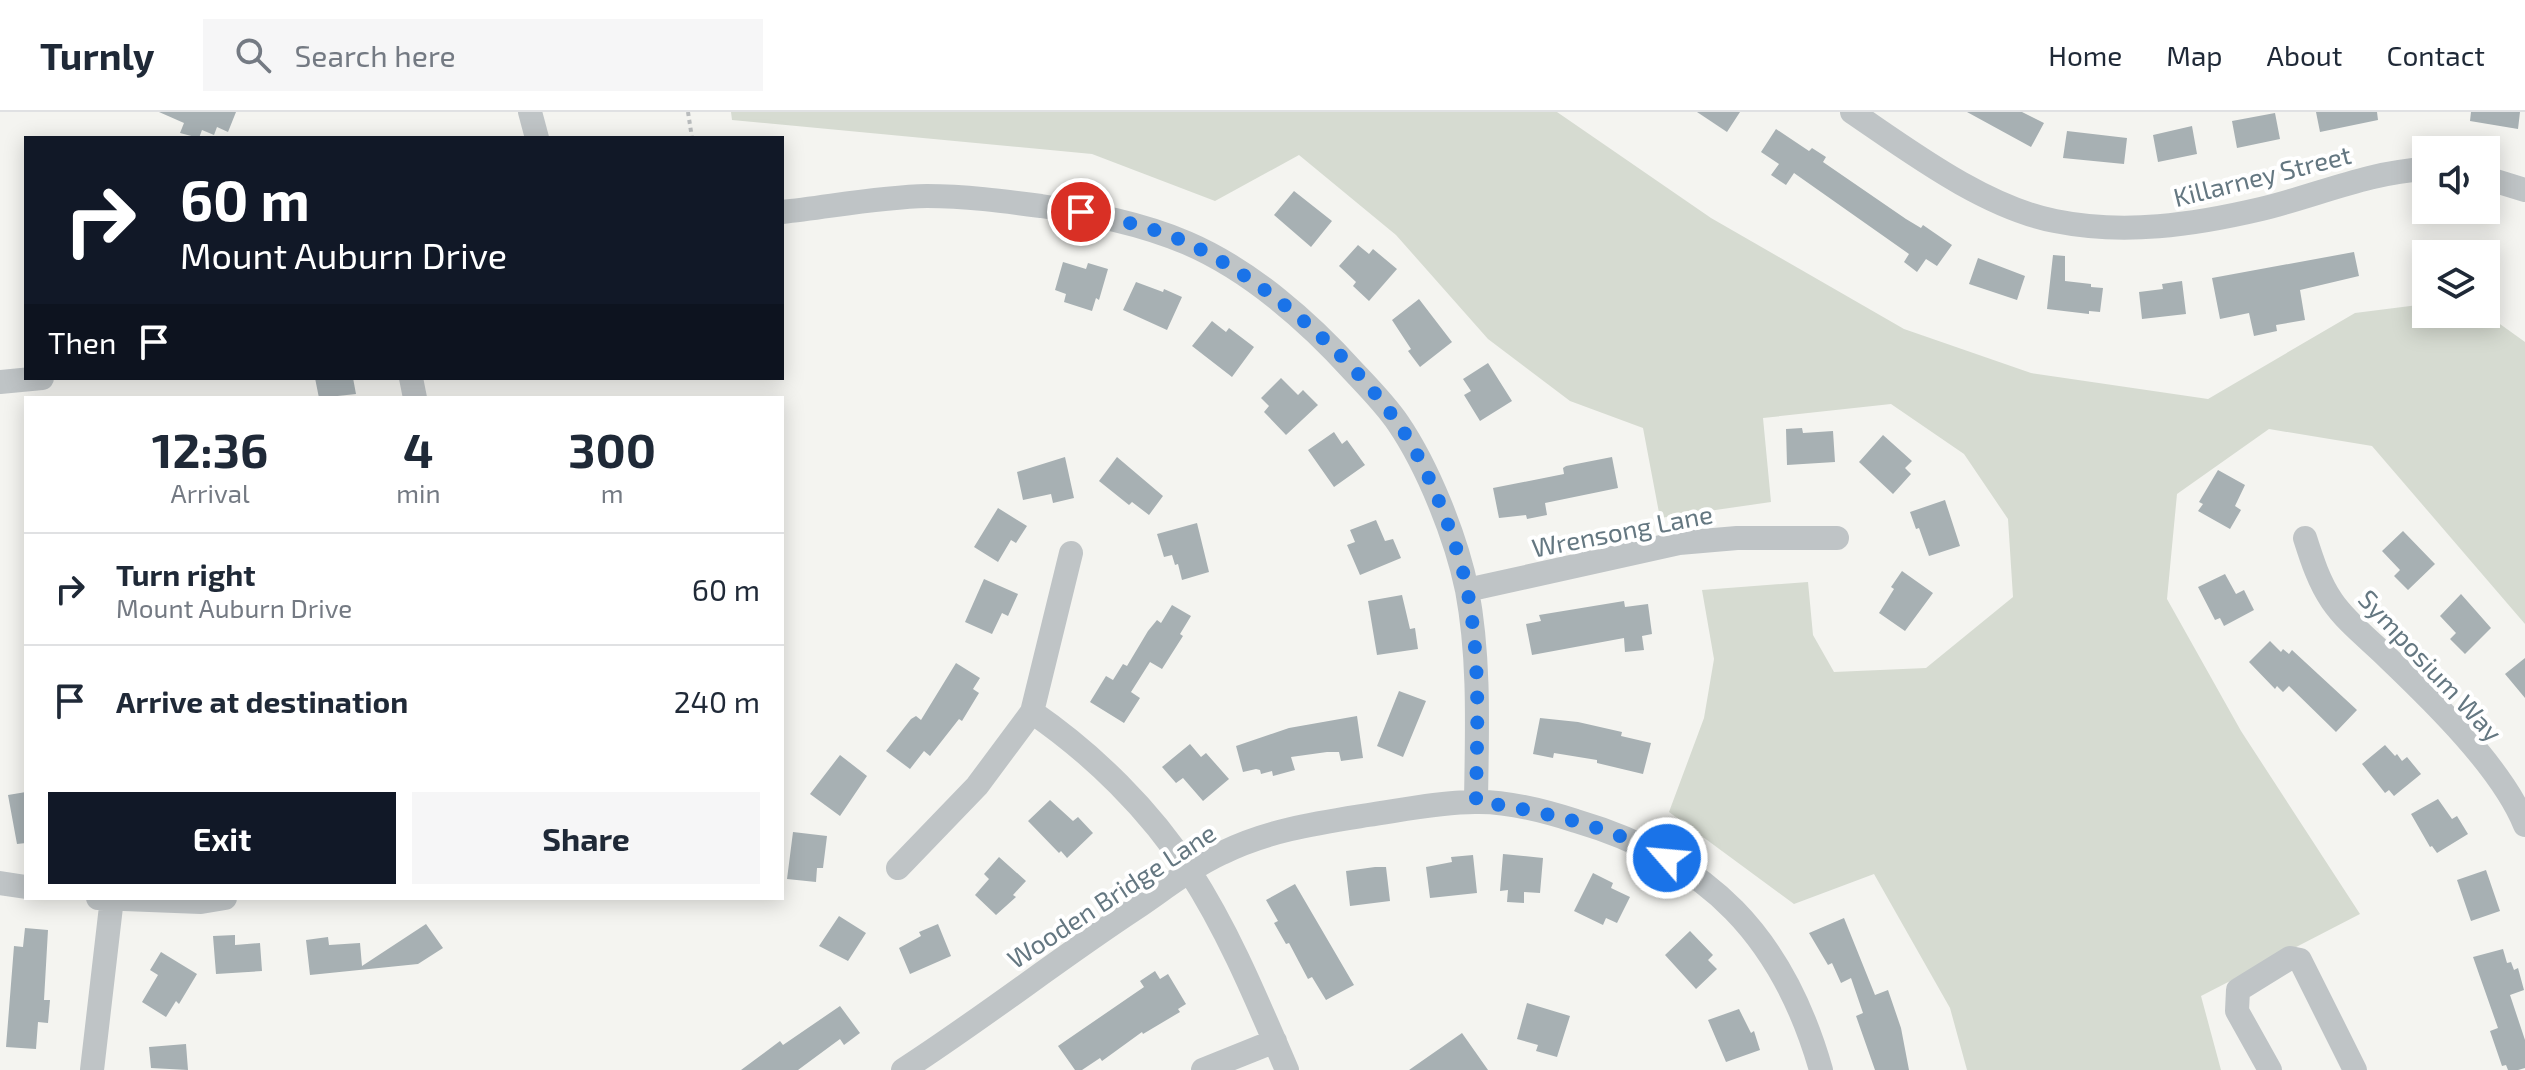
<!DOCTYPE html>
<style>
body{margin:0;font-family:"Exo 2",sans-serif;background:#f6f6f7;color:#1f2937;height:100vh;display:flex;flex-direction:column;font-size:30px;white-space:nowrap}
*{box-sizing:border-box;margin:0}
p{font-size:26px;color:#747a83}
.icon{flex:none;width:44px;height:44px;fill:none;stroke:currentColor;stroke-width:2;stroke-linecap:round;stroke-linejoin:round}
.map{position:relative;flex:1;overflow:hidden}
.side{position:absolute;left:24px;top:284px;width:760px;height:504px;display:flex;flex-direction:column;background:#fff;border-radius:0px;box-shadow:0 4px 20px #0003}
.side>*{flex:none}
.guide{position:absolute;left:24px;top:24px;width:760px;height:244px;border-radius:0px;box-shadow:0 4px 20px #0003;background:#111827;color:#fff;overflow:hidden}
.controls{position:absolute;left:2412px;top:24px;display:grid;gap:16px}
.controls a{display:grid;place-items:center;width:88px;height:88px;border-radius:0px;background:#fff;box-shadow:0 4px 20px #0003;font-size:40px}
.pin{position:absolute;display:grid;place-items:center;width:68px;height:68px;color:#fff;margin:-34px;border:4px solid #fff;border-radius:50%;box-shadow:0 2px 8px #0007}
.me{position:absolute;width:88px;margin:-44px;rotate:297deg;stroke-linejoin:round;filter:drop-shadow(0 0 6px #0008)}
.turn{display:flex;align-items:center;gap:28px;height:168px;padding:0 24px;font-size:36px}
.turn .icon{width:104px;height:104px;stroke-width:2.5}
.turn b{display:block;font-size:56px;line-height:68px}
.then{display:flex;align-items:center;height:76px;padding:0 24px;background:#0003;gap:16px;font-size:30px}
.eta{display:flex;justify-content:space-evenly;align-items:center;height:136px;text-align:center}
.eta b{font-size:48px;font-weight:700;line-height:56px}
.cta{display:flex;gap:16px;margin-top:auto;padding:16px 24px}
.cta a{flex:1;height:92px;border-radius:0px;background:#111827;color:#fff;font-size:32px;font-weight:700;line-height:92px;text-align:center}
.cta a+a{background:#f6f6f7;color:#1f2937}
ul{padding:0;list-style:none}
li{display:flex;align-items:center;gap:24px;height:112px;padding:0 24px;border-top:2px solid #e0e1e3}
li div{flex:1}
li b{display:block;font-size:30px}
li em{font-style:normal}
header{display:flex;align-items:center;gap:48px;box-sizing:border-box;height:112px;padding:0 40px;background:#fff;border-bottom:2px solid #e0e1e3}
header strong{font-size:38px}
nav{display:flex;gap:44px;margin-inline-start:auto;font-size:28px}
.search{width:560px;height:72px;background:#f6f6f7;display:flex;align-items:center;gap:20px;box-sizing:border-box;padding:0 28px;border-radius:0px;color:#747a83;font-size:30px}
.map>svg:first-child{display:block}
</style>
<header>
<strong>Turnly</strong>
<div class="search"><svg class="icon" aria-label="search" viewBox="0 0 24 24"><circle cx="10" cy="10" r="6"/><path d="M15 15l6 6"/></svg>Search here</div>
<nav><a>Home</a><a>Map</a><a>About</a><a>Contact</a></nav>
</header>
<div class="map">
<svg width="2525" height="958" viewBox="0 0 2525 958">
<rect width="100%" height="100%" fill="#f4f4f0"/>
<!-- green -->
<path fill="#d6dbd1" d="M 731,0 L 1557,0 L 1711,106 L 1904,217 L 2031,261 L 2208,287 L 2355,201 L 2426,192 L 2426,202 L 2486,202 L 2525,230 L 2525,512 L 2372,334 L 2269,317 L 2177,382 L 2167,487 L 2241,619 L 2360,802 L 2201,884 L 2221,958 L 1967,958 L 1950,896 L 1874,762 L 1794,792 L 1669,700 L 1704,606 L 1714,547 L 1702,478 L 1808,470 L 1813,523 L 1834,560 L 1926,556 L 2013,485 L 2008,407 L 1964,342 L 1891,292 L 1763,306 L 1771,390 L 1660,406 L 1643,316 L 1570,289 L 1488,227 L 1396,123 L 1299,43 L 1215,89 L 1092,42 L 732,8 Z"/>
<!-- building -->
<path fill="#a7b0b3" d="M 159,0 L 236,0 L 228,20 L 217,15 L 214,23 L 202,18 L 199,26 L 180,21 L 184,11 Z
M 1697,0 L 1740,0 L 1727,20 Z
M 1967,0 L 2022,0 L 2044,11 L 2031,35 Z
M 2316,0 L 2377,0 L 2378,8 L 2320,20 Z
M 2471,0 L 2520,0 L 2518,17 L 2470,9 Z
M 2275,1 L 2280,27 L 2237,36 L 2232,9 Z
M 2192,14 L 2197,42 L 2158,50 L 2153,23 Z
M 1776,17 L 1809,39 L 1812,36 L 1826,45 L 1823,50 L 1906,107 L 1921,116 L 1923,113 L 1952,133 L 1937,154 L 1926,147 L 1917,160 L 1904,150 L 1909,142 L 1794,61 L 1786,73 L 1771,63 L 1779,52 L 1761,40 Z
M 2067,19 L 2127,26 L 2124,52 L 2063,46 Z
M 1294,79 L 1332,109 L 1311,135 L 1274,103 Z
M 1358,133 L 1369,142 L 1373,137 L 1397,157 L 1369,189 L 1353,174 L 1356,170 L 1339,154 Z
M 2354,140 L 2359,164 L 2300,178 L 2305,208 L 2276,213 L 2277,219 L 2254,224 L 2249,201 L 2220,207 L 2212,166 Z
M 2053,143 L 2065,144 L 2065,169 L 2091,172 L 2091,175 L 2103,176 L 2100,200 L 2089,199 L 2089,202 L 2047,197 Z
M 1978,146 L 2025,164 L 2017,188 L 1969,172 Z
M 1063,150 L 1086,157 L 1088,151 L 1108,157 L 1099,188 L 1096,186 L 1092,199 L 1064,190 L 1066,182 L 1055,178 Z
M 2182,169 L 2186,202 L 2142,207 L 2139,180 L 2163,177 L 2162,172 Z
M 1136,170 L 1163,180 L 1164,177 L 1182,185 L 1167,218 L 1123,198 Z
M 1419,187 L 1452,230 L 1420,255 L 1408,239 L 1411,237 L 1392,208 Z
M 1212,209 L 1226,220 L 1229,216 L 1254,235 L 1232,265 L 1192,234 Z
M 1488,251 L 1512,289 L 1480,309 L 1464,283 L 1471,279 L 1463,267 Z
M 315,266 L 353,266 L 356,282 L 319,286 Z
M 1281,266 L 1298,283 L 1303,278 L 1318,293 L 1286,323 L 1264,300 L 1269,294 L 1261,286 Z
M 1802,316 L 1803,321 L 1833,319 L 1835,350 L 1787,353 L 1786,317 Z
M 1334,320 L 1342,332 L 1347,328 L 1365,353 L 1334,375 L 1308,338 Z
M 1883,323 L 1912,349 L 1905,356 L 1911,362 L 1893,382 L 1859,350 Z
M 1065,345 L 1074,386 L 1053,391 L 1051,382 L 1023,388 L 1017,360 Z
M 1117,345 L 1163,384 L 1149,403 L 1132,390 L 1129,393 L 1099,369 Z
M 1612,345 L 1618,376 L 1545,391 L 1547,403 L 1527,407 L 1526,403 L 1499,406 L 1493,376 L 1564,362 L 1563,356 L 1566,354 Z
M 2218,358 L 2245,373 L 2235,394 L 2241,398 L 2230,417 L 2198,399 L 2203,392 L 2199,390 Z
M 1945,388 L 1960,434 L 1929,444 L 1919,416 L 1916,417 L 1910,400 Z
M 998,396 L 1027,414 L 1016,431 L 1011,428 L 998,450 L 974,435 Z
M 1376,408 L 1385,429 L 1393,427 L 1401,446 L 1360,463 L 1347,433 L 1355,430 L 1350,418 Z
M 1197,411 L 1209,460 L 1182,468 L 1178,452 L 1175,453 L 1172,443 L 1164,445 L 1157,422 Z
M 2403,419 L 2435,452 L 2408,478 L 2394,464 L 2400,458 L 2382,439 Z
M 1902,459 L 1933,481 L 1905,519 L 1879,501 L 1894,477 L 1891,475 Z
M 2225,462 L 2236,482 L 2244,478 L 2254,498 L 2224,514 L 2220,506 L 2215,508 L 2198,475 Z
M 984,467 L 1018,482 L 1008,504 L 1002,501 L 992,522 L 965,510 Z
M 2461,482 L 2491,516 L 2465,542 L 2450,527 L 2456,521 L 2440,504 Z
M 1402,483 L 1410,517 L 1415,516 L 1418,537 L 1377,543 L 1368,489 Z
M 1624,489 L 1625,495 L 1648,492 L 1652,522 L 1642,524 L 1644,538 L 1625,540 L 1624,526 L 1532,543 L 1526,512 L 1541,509 L 1539,503 Z
M 1172,493 L 1191,504 L 1180,522 L 1183,524 L 1162,557 L 1150,550 L 1131,580 L 1140,586 L 1124,611 L 1090,590 L 1106,564 L 1113,568 L 1123,552 L 1127,554 L 1148,519 L 1157,508 L 1161,511 Z
M 2270,529 L 2281,540 L 2283,537 L 2289,542 L 2292,538 L 2357,598 L 2336,620 L 2289,574 L 2283,580 L 2277,574 L 2275,577 L 2249,550 Z
M 2525,546 L 2525,586 L 2505,562 Z
M 956,551 L 980,566 L 973,577 L 979,581 L 962,609 L 959,607 L 930,644 L 924,639 L 910,657 L 886,639 L 911,607 L 916,604 L 921,608 Z
M 1399,579 L 1426,589 L 1403,645 L 1377,634 Z
M 1357,604 L 1363,646 L 1341,649 L 1339,640 L 1327,640 L 1291,645 L 1295,658 L 1273,664 L 1272,659 L 1261,662 L 1260,658 L 1256,657 L 1243,660 L 1236,634 L 1289,616 Z
M 1540,606 L 1578,610 L 1622,620 L 1621,624 L 1651,631 L 1643,662 L 1597,651 L 1597,648 L 1554,641 L 1553,646 L 1533,642 Z
M 1190,632 L 1201,645 L 1206,641 L 1229,667 L 1203,689 L 1183,666 L 1176,671 L 1162,655 Z
M 2385,633 L 2395,644 L 2397,642 L 2402,649 L 2407,645 L 2421,662 L 2394,684 L 2389,678 L 2385,681 L 2362,652 Z
M 840,643 L 867,664 L 840,704 L 810,682 Z
M 26,680 L 26,731 L 17,732 L 8,683 Z
M 2438,687 L 2452,707 L 2457,704 L 2468,722 L 2437,741 L 2432,734 L 2430,735 L 2411,702 Z
M 1050,688 L 1073,709 L 1078,705 L 1093,721 L 1067,746 L 1061,739 L 1059,741 L 1028,709 Z
M 793,720 L 827,724 L 823,756 L 817,756 L 816,770 L 787,767 Z
M 1503,742 L 1543,746 L 1540,781 L 1524,780 L 1524,791 L 1507,790 L 1508,778 L 1500,779 Z
M 1473,743 L 1477,781 L 1430,786 L 1426,755 L 1452,750 L 1451,745 Z
M 999,745 L 1026,769 L 1013,783 L 1016,785 L 996,803 L 975,783 L 989,767 L 984,762 Z
M 1375,755 L 1386,755 L 1390,789 L 1350,794 L 1346,759 Z
M 2486,758 L 2500,799 L 2471,809 L 2457,768 Z
M 1593,761 L 1613,771 L 1611,776 L 1630,785 L 1617,811 L 1606,806 L 1603,813 L 1574,799 Z
M 1295,772 L 1354,873 L 1326,888 L 1312,865 L 1308,867 L 1289,831 L 1286,832 L 1274,811 L 1278,809 L 1266,788 Z
M 839,804 L 866,821 L 848,849 L 819,834 Z
M 1844,806 L 1875,883 L 1888,878 L 1901,916 L 1909,958 L 1875,958 L 1856,904 L 1863,901 L 1851,866 L 1841,871 L 1832,851 L 1828,853 L 1809,821 Z
M 426,812 L 443,836 L 418,852 L 310,863 L 306,828 L 328,825 L 329,833 L 360,831 L 362,854 Z
M 938,812 L 951,844 L 910,862 L 899,836 L 921,824 L 919,820 Z
M 25,816 L 48,818 L 44,888 L 50,888 L 48,911 L 38,910 L 36,937 L 6,935 L 14,834 L 23,835 Z
M 1690,819 L 1713,843 L 1708,848 L 1717,857 L 1696,877 L 1665,843 Z
M 235,823 L 235,833 L 260,831 L 262,859 L 216,862 L 213,824 Z
M 2503,837 L 2507,851 L 2511,850 L 2514,858 L 2518,856 L 2524,878 L 2510,883 L 2525,928 L 2525,956 L 2518,958 L 2508,958 L 2506,953 L 2502,954 L 2490,919 L 2498,916 L 2473,845 Z
M 161,840 L 197,862 L 179,892 L 176,889 L 166,905 L 142,890 L 158,863 L 150,858 Z
M 1155,859 L 1160,867 L 1168,862 L 1186,892 L 1178,897 L 1180,900 L 1143,922 L 1142,920 L 1102,949 L 1100,946 L 1082,958 L 1075,958 L 1058,934 L 1144,875 L 1140,869 Z
M 1527,891 L 1570,904 L 1557,945 L 1536,939 L 1538,933 L 1517,927 Z
M 840,894 L 860,921 L 844,933 L 840,927 L 798,958 L 741,958 L 780,929 L 783,933 Z
M 1739,897 L 1751,921 L 1754,919 L 1760,938 L 1726,950 L 1708,908 Z
M 1462,921 L 1488,958 L 1409,958 Z
M 186,932 L 188,958 L 151,956 L 149,935 Z"/>
<g fill="none" stroke-linecap="round" stroke-linejoin="round">
<!-- path -->
<path stroke="#b9bcbd" stroke-width="4" stroke-dasharray="4 4" stroke-linecap="butt" d="M 688,0 L 692,26"/>
<!-- minor -->
<path stroke="#bfc4c6" stroke-width="24" d="M 530,0 L 537,26
M 1852,0 C 1911,40 1984,95 2055,109 C 2124,123 2193,113 2261,97 C 2316,84 2368,60 2426,57
M 2486,66 L 2525,78
M 782,100 C 829,95 879,85 927,84 C 965,84 1003,89 1041,94 C 1091,102 1140,111 1187,131 C 1250,158 1309,210 1354,260 C 1369,276 1385,292 1398,311 C 1428,355 1456,425 1467,478 C 1480,547 1477,619 1476,689
M 411,266 L 415,286
M 0,270 L 42,266
M 2305,426 C 2312,448 2319,470 2332,489 C 2347,511 2370,528 2388,546 C 2433,589 2502,656 2525,713
M 1467,478 L 1679,431 L 1737,426 L 1837,426
M 1032,600 C 1093,642 1150,698 1190,760 C 1230,822 1258,891 1287,958
M 898,756 L 977,674 L 1032,600 L 1071,441
M 0,771 L 26,775
M 98,786 L 201,790 L 225,786
M 92,958 L 112,786
M 903,958 C 982,907 1057,848 1136,796 C 1164,777 1192,755 1222,741 C 1268,718 1318,711 1368,703 C 1402,698 1440,690 1475,690 C 1508,689 1545,699 1576,709 C 1709,748 1783,825 1821,958
M 1203,958 L 1275,929
M 2270,958 L 2237,899 L 2238,878 L 2290,846 L 2300,848 L 2355,958"/>
</g>
<g fill="none" stroke-linecap="round" stroke-linejoin="round">
<!-- route -->
<path stroke="#1a73e8" stroke-width="14" stroke-dasharray="0 25.2" d="M 1081,100 C 1119,108 1157,116 1192,133 C 1268,171 1348,241 1397,310 C 1427,351 1457,428 1467,477 C 1481,547 1477,619 1476,689 C 1544,700 1607,713 1667,746"/>
</g>
<g text-anchor="middle" dominant-baseline="central" stroke-width="8" stroke-linejoin="round" paint-order="stroke">
<!-- street labels -->
<g font-size="26" fill="#647781" stroke="#fff">
<text transform="translate(2262 63) rotate(-14)">Killarney Street</text>
<text transform="translate(1622 418) rotate(-11)">Wrensong Lane</text>
<text transform="translate(2431 553) rotate(47)">Symposium Way</text>
<text transform="translate(1111 783) rotate(-33)">Wooden Bridge Lane</text>
</g>
</g>
</svg>
<div class="controls">
<a><svg class="icon" aria-label="sound" viewBox="0 0 24 24"><path d="M4 9h4l5-4v14l-5-4H4zM17 9q2 3 0 6"/></svg></a>
<a><svg class="icon" aria-label="layers" viewBox="0 0 24 24"><path d="M12 4l9 5-9 5-9-5zM3 14l9 5 9-5"/></svg></a>
</div>
<div class="pin" style="left:1081px;top:100px;background:#d93025"><svg class="icon" aria-label="arrive" viewBox="0 0 24 24"><path d="M6 21V4h12l-3 4 3 4H6"/></svg></div>
<svg class="me" style="left:1667px;top:746px" viewBox="-20 -20 40 40"><circle r="17" fill="#1a73e8" stroke="#fff" stroke-width="3"/><path d="M0-11L8 9 0 5-8 9z" fill="#fff"/></svg>
<div class="guide">
<div class="turn"><svg class="icon" aria-label="right" viewBox="0 0 24 24"><path d="M7 20v-9h11M14 6l5 5-5 5"/></svg><div><b>60 m</b>Mount Auburn Drive</div></div>
<div class="then">Then<svg class="icon" aria-label="arrive" viewBox="0 0 24 24"><path d="M6 21V4h12l-3 4 3 4H6"/></svg></div>
</div>
<section class="side">
<div class="eta">
<div><b>12:36</b><p>Arrival</p></div>
<div><b>4</b><p>min</p></div>
<div><b>300</b><p>m</p></div>
</div>
<ul>
<li><svg class="icon" aria-label="right" viewBox="0 0 24 24"><path d="M7 20v-9h11M14 6l5 5-5 5"/></svg><div><b>Turn right</b><p>Mount Auburn Drive</p></div><em>60 m</em></li>
<li><svg class="icon" aria-label="arrive" viewBox="0 0 24 24"><path d="M6 21V4h12l-3 4 3 4H6"/></svg><div><b>Arrive at destination</b></div><em>240 m</em></li>
</ul>
<div class="cta"><a>Exit</a><a>Share</a></div>
</section>
</div>
